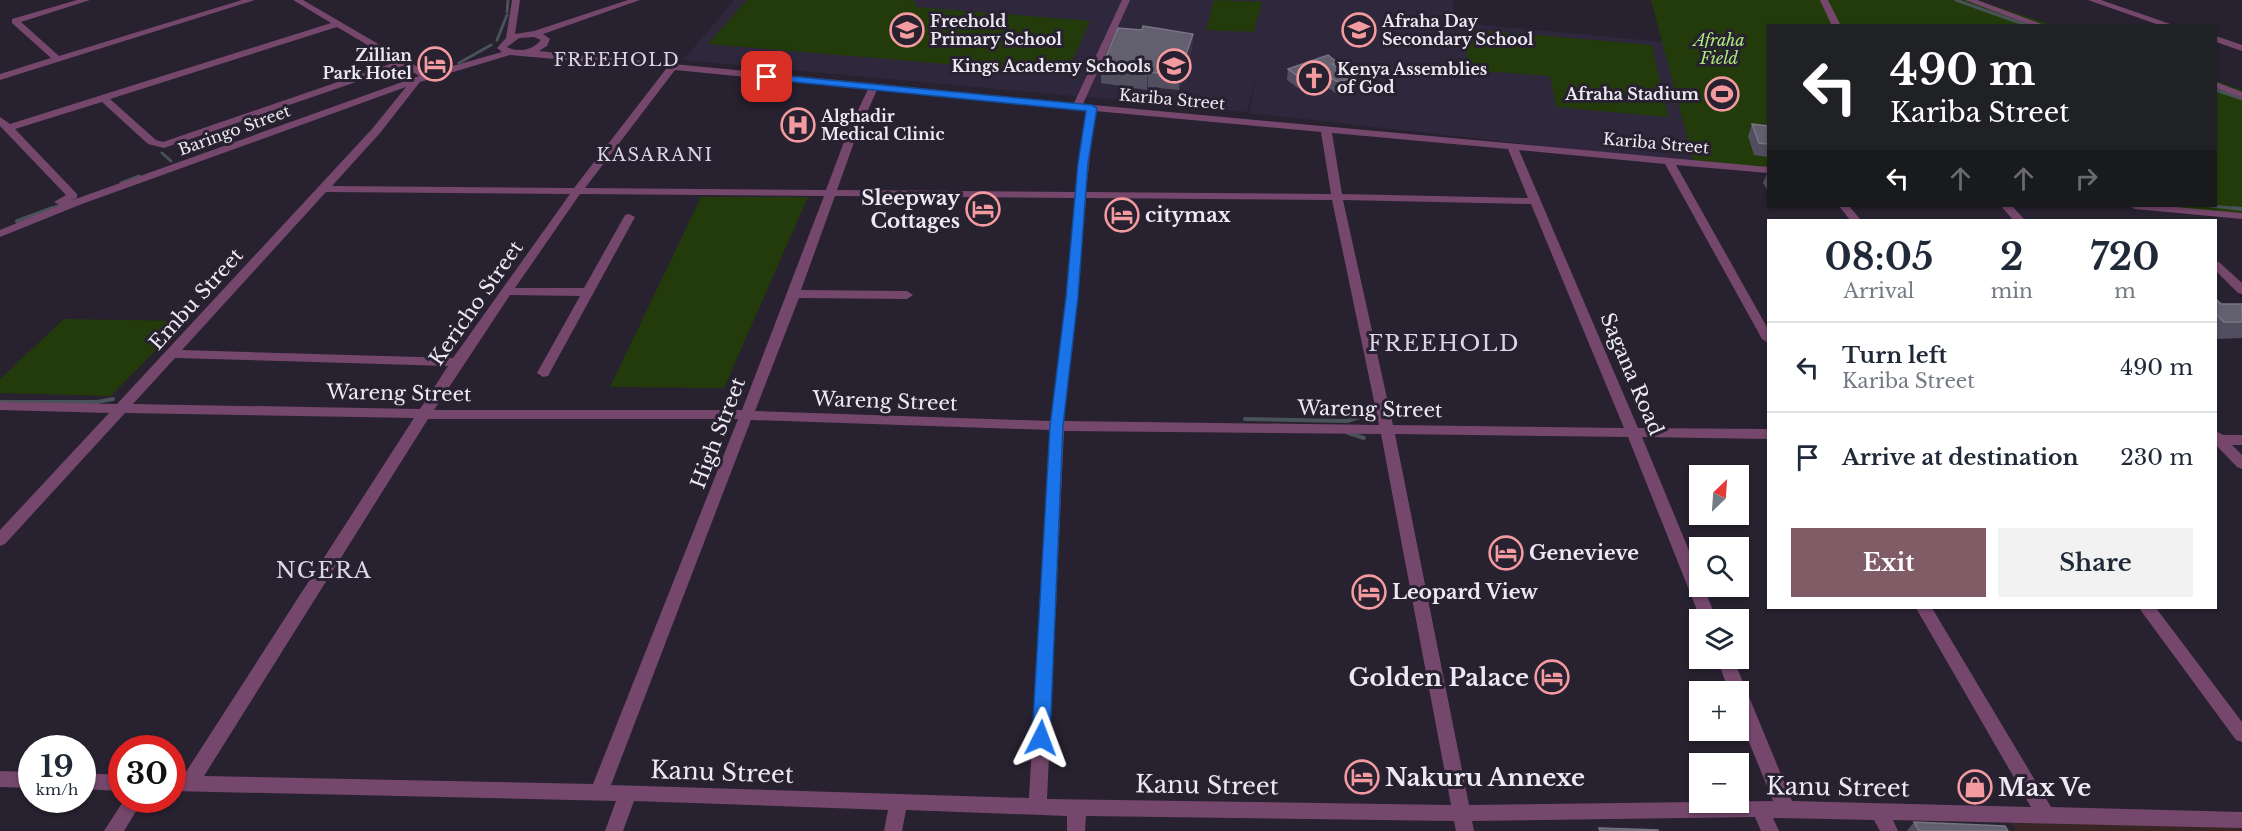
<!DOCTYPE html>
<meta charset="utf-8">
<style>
body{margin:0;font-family:"Libre Baskerville",serif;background:#f2f2f3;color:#1f2937;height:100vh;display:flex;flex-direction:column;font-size:22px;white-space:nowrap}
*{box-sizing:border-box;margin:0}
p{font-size:20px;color:#747a83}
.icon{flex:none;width:33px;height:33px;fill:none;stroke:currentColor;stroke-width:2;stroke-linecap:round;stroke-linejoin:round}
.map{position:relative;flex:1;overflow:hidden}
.side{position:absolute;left:1767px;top:219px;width:450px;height:390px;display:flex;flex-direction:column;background:#fff;border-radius:0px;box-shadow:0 2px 4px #0004}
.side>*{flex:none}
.hud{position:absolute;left:1767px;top:24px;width:450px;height:183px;border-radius:0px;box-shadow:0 2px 4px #0004;background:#202124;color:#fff;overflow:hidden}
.needle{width:39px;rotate:25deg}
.buttons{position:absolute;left:1689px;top:465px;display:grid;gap:12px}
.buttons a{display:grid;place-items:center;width:60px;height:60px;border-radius:0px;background:#fff;box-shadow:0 2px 4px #0004;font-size:30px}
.speed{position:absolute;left:18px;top:735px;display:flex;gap:12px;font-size:30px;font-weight:700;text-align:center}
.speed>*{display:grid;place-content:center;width:78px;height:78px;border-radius:50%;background:#fff;box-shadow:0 2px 4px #0004;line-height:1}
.speed small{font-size:15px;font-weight:400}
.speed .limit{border:9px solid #d22;background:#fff;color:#111}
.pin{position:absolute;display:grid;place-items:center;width:51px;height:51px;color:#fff;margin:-26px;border-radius:12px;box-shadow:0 3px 9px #0006}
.me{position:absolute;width:66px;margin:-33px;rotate:3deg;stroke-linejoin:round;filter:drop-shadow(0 0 4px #0008)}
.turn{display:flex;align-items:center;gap:21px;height:126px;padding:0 24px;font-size:27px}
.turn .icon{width:78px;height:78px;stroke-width:2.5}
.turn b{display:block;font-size:42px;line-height:51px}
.lanes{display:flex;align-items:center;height:57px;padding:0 24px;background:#0003;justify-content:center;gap:30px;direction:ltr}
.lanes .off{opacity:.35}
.eta{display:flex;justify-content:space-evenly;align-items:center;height:102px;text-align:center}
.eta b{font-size:36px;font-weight:800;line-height:42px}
.cta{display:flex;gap:12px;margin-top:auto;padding:12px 24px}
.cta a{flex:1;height:69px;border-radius:0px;background:#7f5c66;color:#fff;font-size:24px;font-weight:800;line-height:69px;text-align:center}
.cta a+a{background:#f2f2f3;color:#1f2937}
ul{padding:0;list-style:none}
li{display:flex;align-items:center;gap:18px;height:90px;padding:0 24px;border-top:2px solid #e0e1e3}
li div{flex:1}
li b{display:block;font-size:22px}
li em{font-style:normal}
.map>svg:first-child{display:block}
</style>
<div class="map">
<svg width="2242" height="831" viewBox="0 0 2242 831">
<rect width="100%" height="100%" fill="#272130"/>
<!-- commercial -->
<path fill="#392624" d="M 2007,815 L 2242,820 L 2242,831 L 2016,831 Z"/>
<!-- built -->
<path fill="#2f273c" d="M 734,0 L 1453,0 L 1453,22 L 1665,42 L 1694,163 L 1249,113 L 1258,70 L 1247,112 L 683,60 Z"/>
<!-- green -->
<path fill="#233b0a" d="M 747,0 L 905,0 L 916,1 L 916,7 L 1090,21 L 1066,74 L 708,44 Z
M 1214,0 L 1262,2 L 1254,32 L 1206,30 Z
M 1651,0 L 1977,0 L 2052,25 L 1768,26 L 1768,170 L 1694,163 Z
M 1466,29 L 1652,45 L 1668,117 L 1556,107 L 1550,76 L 1467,70 Z
M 2216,81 L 2242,90 L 2242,217 L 2123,206 L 2216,206 Z
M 701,197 L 808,197 L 724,388 L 610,387 Z
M 64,319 L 185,321 L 111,396 L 0,393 L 0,379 Z"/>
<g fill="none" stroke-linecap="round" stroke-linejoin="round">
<!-- stream-far1 -->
<path stroke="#485258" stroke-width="3" d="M 1956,0 L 2029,26
M 507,12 L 508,0
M 497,40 L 507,15
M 459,63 L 491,45
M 434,71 L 441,69
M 2216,90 L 2242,99
M 162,153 L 171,161
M 121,183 L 139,176
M 2210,206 L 2242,209
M 48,210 L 63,204"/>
<!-- stream -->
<path stroke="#485258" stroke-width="4" d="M 2233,208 L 2242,209
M 17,221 L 52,208
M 0,402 L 97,402 L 113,399
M 1245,419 L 1347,421 L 1360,417
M 1348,433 L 1364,438"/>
<!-- minor -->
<path fill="#75476c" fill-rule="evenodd" d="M 77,0 L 90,0 L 21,22 L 59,56 L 242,0 L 255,0 L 0,80 L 0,74 L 51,58 L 12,23 L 12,19 Z
M 293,0 L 303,0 L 428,73 L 502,52 L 497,48 L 506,38 L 512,0 L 520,0 L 515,34 L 534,31 L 628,0 L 640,0 L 543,34 L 550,39 L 547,46 L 539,51 L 1074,103 L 1122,0 L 1130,0 L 1083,104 L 1768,167 L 1768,173 L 1676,165 L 1768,329 L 1768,343 L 1762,339 L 1665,164 L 1519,150 L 1638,428 L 1768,429 L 1768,439 L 1642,437 L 1700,577 L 1700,586 L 1703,586 L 1717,620 L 1701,620 L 1628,437 L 1395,434 L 1469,805 L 1773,801 L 1738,715 L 1738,692 L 1729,692 L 1717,658 L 1733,658 L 1792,801 L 2031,807 L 1916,608 L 1932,608 L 2051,807 L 2242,812 L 2242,828 L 1893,820 L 1898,831 L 1880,831 L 1874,820 L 1773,818 L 1779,831 L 1761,831 L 1755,817 L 1472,821 L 1474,831 L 1456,831 L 1454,821 L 1086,816 L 1085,831 L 1067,831 L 1067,816 L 906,810 L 902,831 L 884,831 L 888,810 L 634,801 L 623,831 L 605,831 L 616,801 L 172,791 L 172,775 L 184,775 L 414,418 L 125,413 L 5,544 L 0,546 L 0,530 L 109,413 L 0,410 L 0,402 L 117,404 L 372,129 L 406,87 L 82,204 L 0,237 L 0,230 L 60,205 L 54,202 L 66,195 L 0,126 L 0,117 L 10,124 L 331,23 ZM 337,27 L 396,62 L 163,142 L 156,140 L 110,99 ZM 534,37 L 541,40 C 533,50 519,53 507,47 L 519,38 ZM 510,55 L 666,69 L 574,188 L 332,186 L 380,133 L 420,82 ZM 403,66 L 419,76 L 70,201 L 77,198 L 77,194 L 15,129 L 102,102 L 148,144 L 164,148 ZM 675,70 L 868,89 L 847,134 L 826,190 L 585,188 ZM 877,90 L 1086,110 L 1075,192 L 837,190 L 857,134 ZM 1095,111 L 1321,132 L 1331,194 L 1086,192 ZM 1332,133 L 1508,149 L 1528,198 L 1342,194 ZM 326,192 L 570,194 L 453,358 L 182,350 ZM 580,194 L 824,196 L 742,410 L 434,410 L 510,295 L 580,296 L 537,373 L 543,377 L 548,376 L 635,217 L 629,214 L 625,215 L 584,288 L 515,288 ZM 835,196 L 1075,198 L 1066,297 L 1051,421 L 755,411 L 799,298 L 907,299 L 913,295 L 907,291 L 801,290 ZM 1086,198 L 1332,200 L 1379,425 L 1064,421 L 1078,297 ZM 1343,200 L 1531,204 L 1624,428 L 1393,425 ZM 175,358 L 448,366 L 420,409 L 133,404 ZM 428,419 L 738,419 L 593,784 L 204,776 ZM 751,420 L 1050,430 L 1029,798 L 611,785 ZM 1064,431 L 1381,434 L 1451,805 L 1047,799 Z
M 1820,0 L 1828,0 L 1841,26 L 1832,26 Z
M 1965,0 L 1977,0 L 2047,26 L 2033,26 Z
M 2088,0 L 2101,0 L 2176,26 L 2162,26 Z
M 2216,36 L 2242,45 L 2242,51 L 2216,42 Z
M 2216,82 L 2242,92 L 2242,98 L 2216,88 Z
M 1839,206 L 1849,206 L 1861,220 L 1850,220 Z
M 2001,206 L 2012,206 L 2025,220 L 2013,220 Z
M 2130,206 L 2165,206 L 2242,213 L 2242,219 L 2135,209 Z
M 2216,261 L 2220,263 L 2242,283 L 2242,294 L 2238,293 L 2216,271 Z
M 2216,431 L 2223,435 L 2242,435 L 2242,445 L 2232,445 L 2242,455 L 2242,469 L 2237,467 L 2216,445 Z
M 2139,608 L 2156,608 L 2242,722 L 2242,742 L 2236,740 Z
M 0,771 L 32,772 L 32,788 L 0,787 Z
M 82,773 L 122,775 L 122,791 L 82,789 Z
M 124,800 L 143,800 L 124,831 L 104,831 Z"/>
</g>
<!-- wall -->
<path fill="#514f5f" d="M 1193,34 L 1192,48 L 1179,90 L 1148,87 L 1147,90 L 1101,83 L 1101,68 Z
M 1338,63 L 1338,68 L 1351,90 L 1337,94 L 1327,87 L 1316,90 L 1310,84 L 1298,88 L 1287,80 L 1288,69 Z
M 1752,124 L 1768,126 L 1768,157 L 1754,155 L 1748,136 Z
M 1768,171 L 1768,191 L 1763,183 Z
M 2216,299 L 2221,304 L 2242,304 L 2242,338 L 2216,339 Z
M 1914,822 L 2008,831 L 1907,831 Z"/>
<!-- shaded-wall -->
<path fill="#393546" d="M 1193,34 L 1192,48 L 1179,90 L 1179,75 Z
M 1148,72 L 1148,87 L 1147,90 L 1147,75 Z
M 1311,73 L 1310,84 L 1298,88 L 1299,77 Z
M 1328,76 L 1327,87 L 1316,90 L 1318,78 Z
M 1353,78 L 1351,90 L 1337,94 L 1338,82 Z"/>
<!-- building -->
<path fill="#625f6f" stroke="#777584" stroke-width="1.5" d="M 1143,26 L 1193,34 L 1179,75 L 1148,72 L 1147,75 L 1101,68 L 1118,28 L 1142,30 Z
M 1328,55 L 1338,63 L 1332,64 L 1353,78 L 1338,82 L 1328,76 L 1318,78 L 1311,73 L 1299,77 L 1288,69 Z
M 1752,124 L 1768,126 L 1768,144 L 1759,143 Z
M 2216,299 L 2221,304 L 2242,304 L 2242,322 L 2224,322 L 2216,314 Z
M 1914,822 L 2005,826 L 2008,831 L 1919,831 Z
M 1599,828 L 1658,830 L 1658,831 L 1600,831 Z"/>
<!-- route -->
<path fill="#1a73e8" stroke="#114b97" stroke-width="1.5" d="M 767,74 L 1092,105 L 1097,108 L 1088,163 L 1078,297 L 1063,426 L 1050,738 L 1047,743 L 1041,745 L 1035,743 L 1032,738 L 1050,426 L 1066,297 L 1078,163 L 1086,111 L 764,79 L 764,75 Z"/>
<!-- icons -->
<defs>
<symbol id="school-ring" viewBox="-11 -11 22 22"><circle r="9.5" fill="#272130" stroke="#f49b9f" stroke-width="1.5"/><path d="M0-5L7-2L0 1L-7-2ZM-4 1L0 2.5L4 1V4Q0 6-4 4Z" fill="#f49b9f"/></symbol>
<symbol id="hotel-ring" viewBox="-11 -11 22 22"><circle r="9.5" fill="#272130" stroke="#f49b9f" stroke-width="1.5"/><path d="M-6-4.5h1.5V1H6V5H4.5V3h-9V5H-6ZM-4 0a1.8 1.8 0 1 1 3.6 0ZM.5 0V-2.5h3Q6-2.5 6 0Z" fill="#f49b9f"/></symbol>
<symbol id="church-ring" viewBox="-11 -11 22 22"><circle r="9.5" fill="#272130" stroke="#f49b9f" stroke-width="1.5"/><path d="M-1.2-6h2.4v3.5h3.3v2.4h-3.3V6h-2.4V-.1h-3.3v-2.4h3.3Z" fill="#f49b9f"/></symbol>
<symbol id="stadium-ring" viewBox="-11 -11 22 22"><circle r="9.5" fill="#272130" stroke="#f49b9f" stroke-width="1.5"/><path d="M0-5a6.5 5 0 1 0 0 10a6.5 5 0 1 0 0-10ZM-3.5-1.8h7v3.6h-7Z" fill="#f49b9f"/></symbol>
<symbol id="hospital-ring" viewBox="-11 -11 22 22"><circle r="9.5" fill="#272130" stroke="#f49b9f" stroke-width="1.5"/><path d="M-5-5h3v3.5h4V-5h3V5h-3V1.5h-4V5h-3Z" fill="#f49b9f"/></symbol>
<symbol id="shop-ring" viewBox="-11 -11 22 22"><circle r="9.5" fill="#272130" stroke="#f49b9f" stroke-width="1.5"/><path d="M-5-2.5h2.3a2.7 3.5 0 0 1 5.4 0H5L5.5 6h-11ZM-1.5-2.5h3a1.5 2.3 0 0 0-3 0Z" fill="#f49b9f"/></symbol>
</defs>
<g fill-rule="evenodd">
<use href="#school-ring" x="888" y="11" width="38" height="38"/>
<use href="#school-ring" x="1340" y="11" width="38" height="38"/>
<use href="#hotel-ring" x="416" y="45" width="38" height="38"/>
<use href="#school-ring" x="1155" y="47" width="38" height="38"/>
<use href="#church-ring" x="1295" y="59" width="38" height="38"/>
<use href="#stadium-ring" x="1703" y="75" width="38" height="38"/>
<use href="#hospital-ring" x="779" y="106" width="38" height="38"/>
<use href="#hotel-ring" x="964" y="190" width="38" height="38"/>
<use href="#hotel-ring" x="1103" y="196" width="38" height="38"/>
<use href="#hotel-ring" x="1487" y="534" width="38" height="38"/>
<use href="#hotel-ring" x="1350" y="573" width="38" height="38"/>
<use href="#hotel-ring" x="1533" y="658" width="38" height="38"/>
<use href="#hotel-ring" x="1343" y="758" width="38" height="38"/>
<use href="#shop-ring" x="1956" y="768" width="38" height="38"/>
</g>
<g text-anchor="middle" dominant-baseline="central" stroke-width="6" stroke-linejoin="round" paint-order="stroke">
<!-- far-poi labels -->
<g font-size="16" font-weight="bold" fill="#ede9f4" stroke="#272130" text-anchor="start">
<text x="930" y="21">Freehold<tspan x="930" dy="18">Primary School</tspan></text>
<text x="1382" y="21">Afraha Day<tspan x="1382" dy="18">Secondary School</tspan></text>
<text x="412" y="55" text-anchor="end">Zillian<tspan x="412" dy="18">Park Hotel</tspan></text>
<text x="1151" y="66" text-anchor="end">Kings Academy Schools</text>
<text x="1337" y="69">Kenya Assemblies<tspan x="1337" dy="18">of God</tspan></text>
<text x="1699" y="94" text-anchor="end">Afraha Stadium</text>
<text x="821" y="116">Alghadir<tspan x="821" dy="18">Medical Clinic</tspan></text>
</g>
<!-- far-park labels -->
<g font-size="16" font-style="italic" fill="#adea7c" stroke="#272130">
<text x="1719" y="40">Afraha<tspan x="1719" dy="18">Field</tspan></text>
</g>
<!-- far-street labels -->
<g font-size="16" fill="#ede9f4" stroke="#272130">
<text transform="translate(1172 99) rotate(5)">Kariba Street</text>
<text transform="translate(234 130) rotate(-20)">Baringo Street</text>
<text transform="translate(1656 143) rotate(5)">Kariba Street</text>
</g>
<!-- far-quarter labels -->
<g font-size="18" letter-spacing="1.5" fill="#dcd5e9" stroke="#272130">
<text x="617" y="60">FREEHOLD</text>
<text x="655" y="155">KASARANI</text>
</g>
<!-- poi labels -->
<g font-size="20" font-weight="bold" fill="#ede9f4" stroke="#272130" text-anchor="start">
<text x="960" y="198" text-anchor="end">Sleepway<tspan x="960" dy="23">Cottages</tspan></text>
<text x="1145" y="215">citymax</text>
<text x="1529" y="553">Genevieve</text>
<text x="1392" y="592">Leopard View</text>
</g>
<!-- street labels -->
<g font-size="20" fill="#ede9f4" stroke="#272130">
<text transform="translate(196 299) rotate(-48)">Embu Street</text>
<text transform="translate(476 303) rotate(-55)">Kericho Street</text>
<text transform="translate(1632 374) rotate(67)">Sagana Road</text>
<text transform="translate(399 393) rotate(1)">Wareng Street</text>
<text transform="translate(885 401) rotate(2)">Wareng Street</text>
<text transform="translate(1370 409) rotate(1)">Wareng Street</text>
<text transform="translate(718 433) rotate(-69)">High Street</text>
</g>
<!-- quarter labels -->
<g font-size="22" letter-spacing="1.5" fill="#dcd5e9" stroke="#272130">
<text x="1444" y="343">FREEHOLD</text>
<text x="324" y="570">NGERA</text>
</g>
<!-- near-poi labels -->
<g font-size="24" font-weight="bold" fill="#ede9f4" stroke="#272130" text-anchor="start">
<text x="1529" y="677" text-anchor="end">Golden Palace</text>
<text x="1385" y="777">Nakuru Annexe</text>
<text x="1998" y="787">Max Ve</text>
</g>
<!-- near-street labels -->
<g font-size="24" fill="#ede9f4" stroke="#272130">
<text transform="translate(722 772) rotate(2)">Kanu Street</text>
<text transform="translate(1207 785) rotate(1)">Kanu Street</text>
<text transform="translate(1838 787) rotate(1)">Kanu Street</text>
</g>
</g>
</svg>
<div class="buttons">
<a><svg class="needle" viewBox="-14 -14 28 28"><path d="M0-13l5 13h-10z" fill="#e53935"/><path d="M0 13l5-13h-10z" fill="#747a83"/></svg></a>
<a><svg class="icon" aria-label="search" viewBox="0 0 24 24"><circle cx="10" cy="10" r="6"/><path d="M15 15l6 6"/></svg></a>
<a><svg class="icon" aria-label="layers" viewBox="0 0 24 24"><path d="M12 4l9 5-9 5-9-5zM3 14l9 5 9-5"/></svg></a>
<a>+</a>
<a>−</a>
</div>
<div class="speed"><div>19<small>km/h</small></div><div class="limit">30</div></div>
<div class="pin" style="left:767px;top:77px;background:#d93025"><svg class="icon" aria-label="arrive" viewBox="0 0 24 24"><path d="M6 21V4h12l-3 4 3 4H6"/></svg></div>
<svg class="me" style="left:1041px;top:738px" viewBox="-20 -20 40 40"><path d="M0-17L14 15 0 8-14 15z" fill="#1a73e8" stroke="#fff" stroke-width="4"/></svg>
<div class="hud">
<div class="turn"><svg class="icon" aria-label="left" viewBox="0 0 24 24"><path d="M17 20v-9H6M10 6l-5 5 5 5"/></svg><div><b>490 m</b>Kariba Street</div></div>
<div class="lanes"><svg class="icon" aria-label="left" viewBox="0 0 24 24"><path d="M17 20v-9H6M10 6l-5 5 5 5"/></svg><svg class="icon off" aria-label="ahead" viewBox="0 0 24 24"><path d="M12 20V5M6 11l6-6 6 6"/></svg><svg class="icon off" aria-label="ahead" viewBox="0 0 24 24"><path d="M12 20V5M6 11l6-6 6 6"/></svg><svg class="icon off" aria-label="right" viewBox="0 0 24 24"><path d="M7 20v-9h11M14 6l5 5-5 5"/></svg></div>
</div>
<section class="side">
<div class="eta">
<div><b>08:05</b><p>Arrival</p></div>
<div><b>2</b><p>min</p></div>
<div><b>720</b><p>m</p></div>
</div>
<ul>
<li><svg class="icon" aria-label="left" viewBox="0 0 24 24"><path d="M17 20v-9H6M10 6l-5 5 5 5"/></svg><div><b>Turn left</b><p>Kariba Street</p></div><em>490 m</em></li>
<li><svg class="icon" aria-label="arrive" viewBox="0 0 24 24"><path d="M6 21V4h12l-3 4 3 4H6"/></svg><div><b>Arrive at destination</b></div><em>230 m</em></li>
</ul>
<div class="cta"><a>Exit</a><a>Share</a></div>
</section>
</div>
